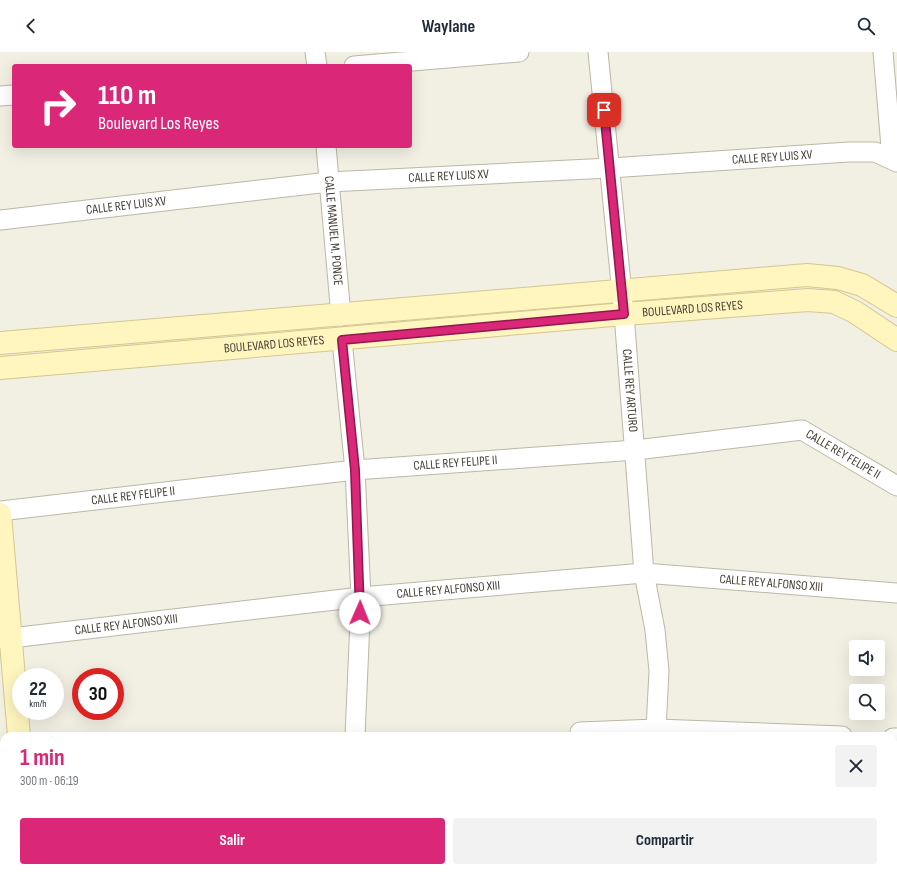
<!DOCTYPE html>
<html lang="es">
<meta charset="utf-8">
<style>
body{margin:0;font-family:"Sofia Sans Condensed",sans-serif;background:#f2f2f3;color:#1f2937;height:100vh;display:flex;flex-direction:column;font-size:15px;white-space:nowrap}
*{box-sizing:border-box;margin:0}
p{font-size:13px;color:#747a83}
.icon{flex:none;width:22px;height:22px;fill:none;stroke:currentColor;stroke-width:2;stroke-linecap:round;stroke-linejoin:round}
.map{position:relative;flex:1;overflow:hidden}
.drawer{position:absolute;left:0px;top:680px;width:897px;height:140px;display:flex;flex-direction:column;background:#fff;border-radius:12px 12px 0 0;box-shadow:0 4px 16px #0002}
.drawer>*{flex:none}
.banner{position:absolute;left:12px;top:12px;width:400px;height:84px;border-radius:4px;box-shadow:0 4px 16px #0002;background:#db2777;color:#fff;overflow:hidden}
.controls{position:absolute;left:849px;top:588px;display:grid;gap:8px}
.controls a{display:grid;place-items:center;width:36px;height:36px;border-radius:4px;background:#fff;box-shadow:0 4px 16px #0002;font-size:20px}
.speed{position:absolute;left:12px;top:616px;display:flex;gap:8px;font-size:20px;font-weight:700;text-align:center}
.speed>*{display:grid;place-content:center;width:52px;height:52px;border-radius:50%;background:#fff;box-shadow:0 4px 16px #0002;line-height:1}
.speed small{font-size:10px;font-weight:400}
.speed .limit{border:6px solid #d22;background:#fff;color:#111}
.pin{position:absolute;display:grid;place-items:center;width:34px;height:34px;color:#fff;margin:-17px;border-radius:8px;box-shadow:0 2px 6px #0006}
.me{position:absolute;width:44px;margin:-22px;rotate:1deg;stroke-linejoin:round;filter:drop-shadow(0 0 3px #0008)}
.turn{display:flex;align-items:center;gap:14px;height:84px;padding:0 20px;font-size:18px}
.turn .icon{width:52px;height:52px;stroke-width:2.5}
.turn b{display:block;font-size:28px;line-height:34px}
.round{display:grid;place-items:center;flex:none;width:42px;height:42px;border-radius:4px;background:#f2f2f3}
.headline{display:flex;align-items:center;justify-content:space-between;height:68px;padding:0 20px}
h1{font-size:24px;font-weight:700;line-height:30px;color:#db2777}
.primary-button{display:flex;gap:8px;margin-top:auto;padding:8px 20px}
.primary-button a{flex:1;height:46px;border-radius:4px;background:#db2777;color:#fff;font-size:16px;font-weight:700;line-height:46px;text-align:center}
.primary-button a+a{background:#f2f2f3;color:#1f2937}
header{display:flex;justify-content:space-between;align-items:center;height:52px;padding:0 20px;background:#fff;font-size:18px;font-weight:700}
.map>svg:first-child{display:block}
</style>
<header><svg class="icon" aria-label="back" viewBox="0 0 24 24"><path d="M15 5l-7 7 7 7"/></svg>Waylane<svg class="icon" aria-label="search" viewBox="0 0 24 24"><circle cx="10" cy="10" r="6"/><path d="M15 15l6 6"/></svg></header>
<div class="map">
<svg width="897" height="820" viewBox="0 0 897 820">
<rect width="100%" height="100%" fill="#f2efe3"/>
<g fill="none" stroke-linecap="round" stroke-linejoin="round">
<defs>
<g id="street">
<path d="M 315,0 L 317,14"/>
<path id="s1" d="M 598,0 L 624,262 L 644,521 L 655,578 L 659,619 L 656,677"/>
<path d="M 883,0 L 892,107"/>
<path d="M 354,14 L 519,0"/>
<path d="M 0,44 L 14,43"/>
<path id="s2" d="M 326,94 L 341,264"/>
<path id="s3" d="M 0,168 L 329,130 L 610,116 L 849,100 L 875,100 L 897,110"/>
<path d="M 342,288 L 355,418 L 361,545 L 355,684"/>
<path id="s4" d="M 0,459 L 355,418 L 636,398 L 802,378 L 897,434"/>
<path id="s5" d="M 0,586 L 11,586 L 361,545 L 644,521 L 897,541"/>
<path d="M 580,684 L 580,680 L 656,677 L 842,684"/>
<path d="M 893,686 L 897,686"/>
<path d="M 0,753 L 4,752"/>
<path d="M 893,779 L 897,779"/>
<path d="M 137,816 L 138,820"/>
<path d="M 255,816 L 256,820"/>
<path d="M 351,820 L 351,816"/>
<path d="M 578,820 L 578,816"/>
<path d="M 717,820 L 717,816"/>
</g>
<g id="secondary">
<path d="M 0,291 L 807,223 L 838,226 L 862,233 L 897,254"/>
<path id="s6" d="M 0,316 L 624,262 L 808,248 L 834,250 L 855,260 L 897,288"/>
<path d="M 0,462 L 19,684"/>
<path d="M 0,765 L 4,787"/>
<path d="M 9,816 L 10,820"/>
<path d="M 36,816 L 37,820"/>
</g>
</defs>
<!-- street casing -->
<use href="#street" stroke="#bdb7a5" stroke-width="21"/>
<!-- secondary casing -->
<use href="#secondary" stroke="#d4c791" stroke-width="24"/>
<!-- street -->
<use href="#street" stroke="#fff" stroke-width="19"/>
<!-- secondary -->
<use href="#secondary" stroke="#fff5bf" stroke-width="22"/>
</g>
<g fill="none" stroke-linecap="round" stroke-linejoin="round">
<defs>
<path id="route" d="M 360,561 L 355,418 L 342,288 L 624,262 L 604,58"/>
</defs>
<!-- route casing -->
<use href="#route" stroke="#8e194d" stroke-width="10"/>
<!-- route -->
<use href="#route" stroke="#db2777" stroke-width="7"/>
</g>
<g text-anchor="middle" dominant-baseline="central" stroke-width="3.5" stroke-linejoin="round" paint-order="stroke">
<!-- street labels -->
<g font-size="13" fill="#443e33" stroke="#fff">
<text stroke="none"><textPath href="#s3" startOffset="775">CALLE REY LUIS XV</textPath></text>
<text stroke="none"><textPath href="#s3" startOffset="451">CALLE REY LUIS XV</textPath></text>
<text stroke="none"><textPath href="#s3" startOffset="127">CALLE REY LUIS XV</textPath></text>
<text stroke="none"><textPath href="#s2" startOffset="85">CALLE MANUEL M. PONCE</textPath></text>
<text stroke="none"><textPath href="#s6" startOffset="695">BOULEVARD LOS REYES</textPath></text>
<text stroke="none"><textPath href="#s6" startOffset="275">BOULEVARD LOS REYES</textPath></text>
<text stroke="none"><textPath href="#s1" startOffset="340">CALLE REY ARTURO</textPath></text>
<text stroke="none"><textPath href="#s4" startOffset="854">CALLE REY FELIPE II</textPath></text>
<text stroke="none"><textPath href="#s4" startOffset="458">CALLE REY FELIPE II</textPath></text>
<text stroke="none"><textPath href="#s4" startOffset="134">CALLE REY FELIPE II</textPath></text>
<text stroke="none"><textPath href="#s5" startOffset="775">CALLE REY ALFONSO XIII</textPath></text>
<text stroke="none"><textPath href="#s5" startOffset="451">CALLE REY ALFONSO XIII</textPath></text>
<text stroke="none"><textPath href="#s5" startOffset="127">CALLE REY ALFONSO XIII</textPath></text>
</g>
</g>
</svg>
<div class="controls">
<a><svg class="icon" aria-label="sound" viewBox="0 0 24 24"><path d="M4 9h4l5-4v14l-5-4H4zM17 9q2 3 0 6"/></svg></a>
<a><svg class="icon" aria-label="search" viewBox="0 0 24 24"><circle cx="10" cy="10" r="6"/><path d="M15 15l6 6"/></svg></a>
</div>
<div class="speed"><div>22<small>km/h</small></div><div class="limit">30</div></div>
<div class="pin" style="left:604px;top:58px;background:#d93025"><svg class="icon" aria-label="arrive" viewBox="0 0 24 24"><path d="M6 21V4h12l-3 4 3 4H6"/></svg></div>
<svg class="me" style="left:360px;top:561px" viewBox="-20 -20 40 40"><circle r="19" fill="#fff"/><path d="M0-13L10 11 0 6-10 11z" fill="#db2777"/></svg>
<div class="banner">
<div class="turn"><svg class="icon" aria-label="right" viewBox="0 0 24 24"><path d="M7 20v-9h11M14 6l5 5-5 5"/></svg><div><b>110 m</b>Boulevard Los Reyes</div></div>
</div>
<section class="drawer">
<div class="headline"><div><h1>1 min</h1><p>300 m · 06:19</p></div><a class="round"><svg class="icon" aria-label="close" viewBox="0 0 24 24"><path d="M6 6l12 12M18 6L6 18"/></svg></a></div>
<div class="primary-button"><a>Salir</a><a>Compartir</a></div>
</section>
</div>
